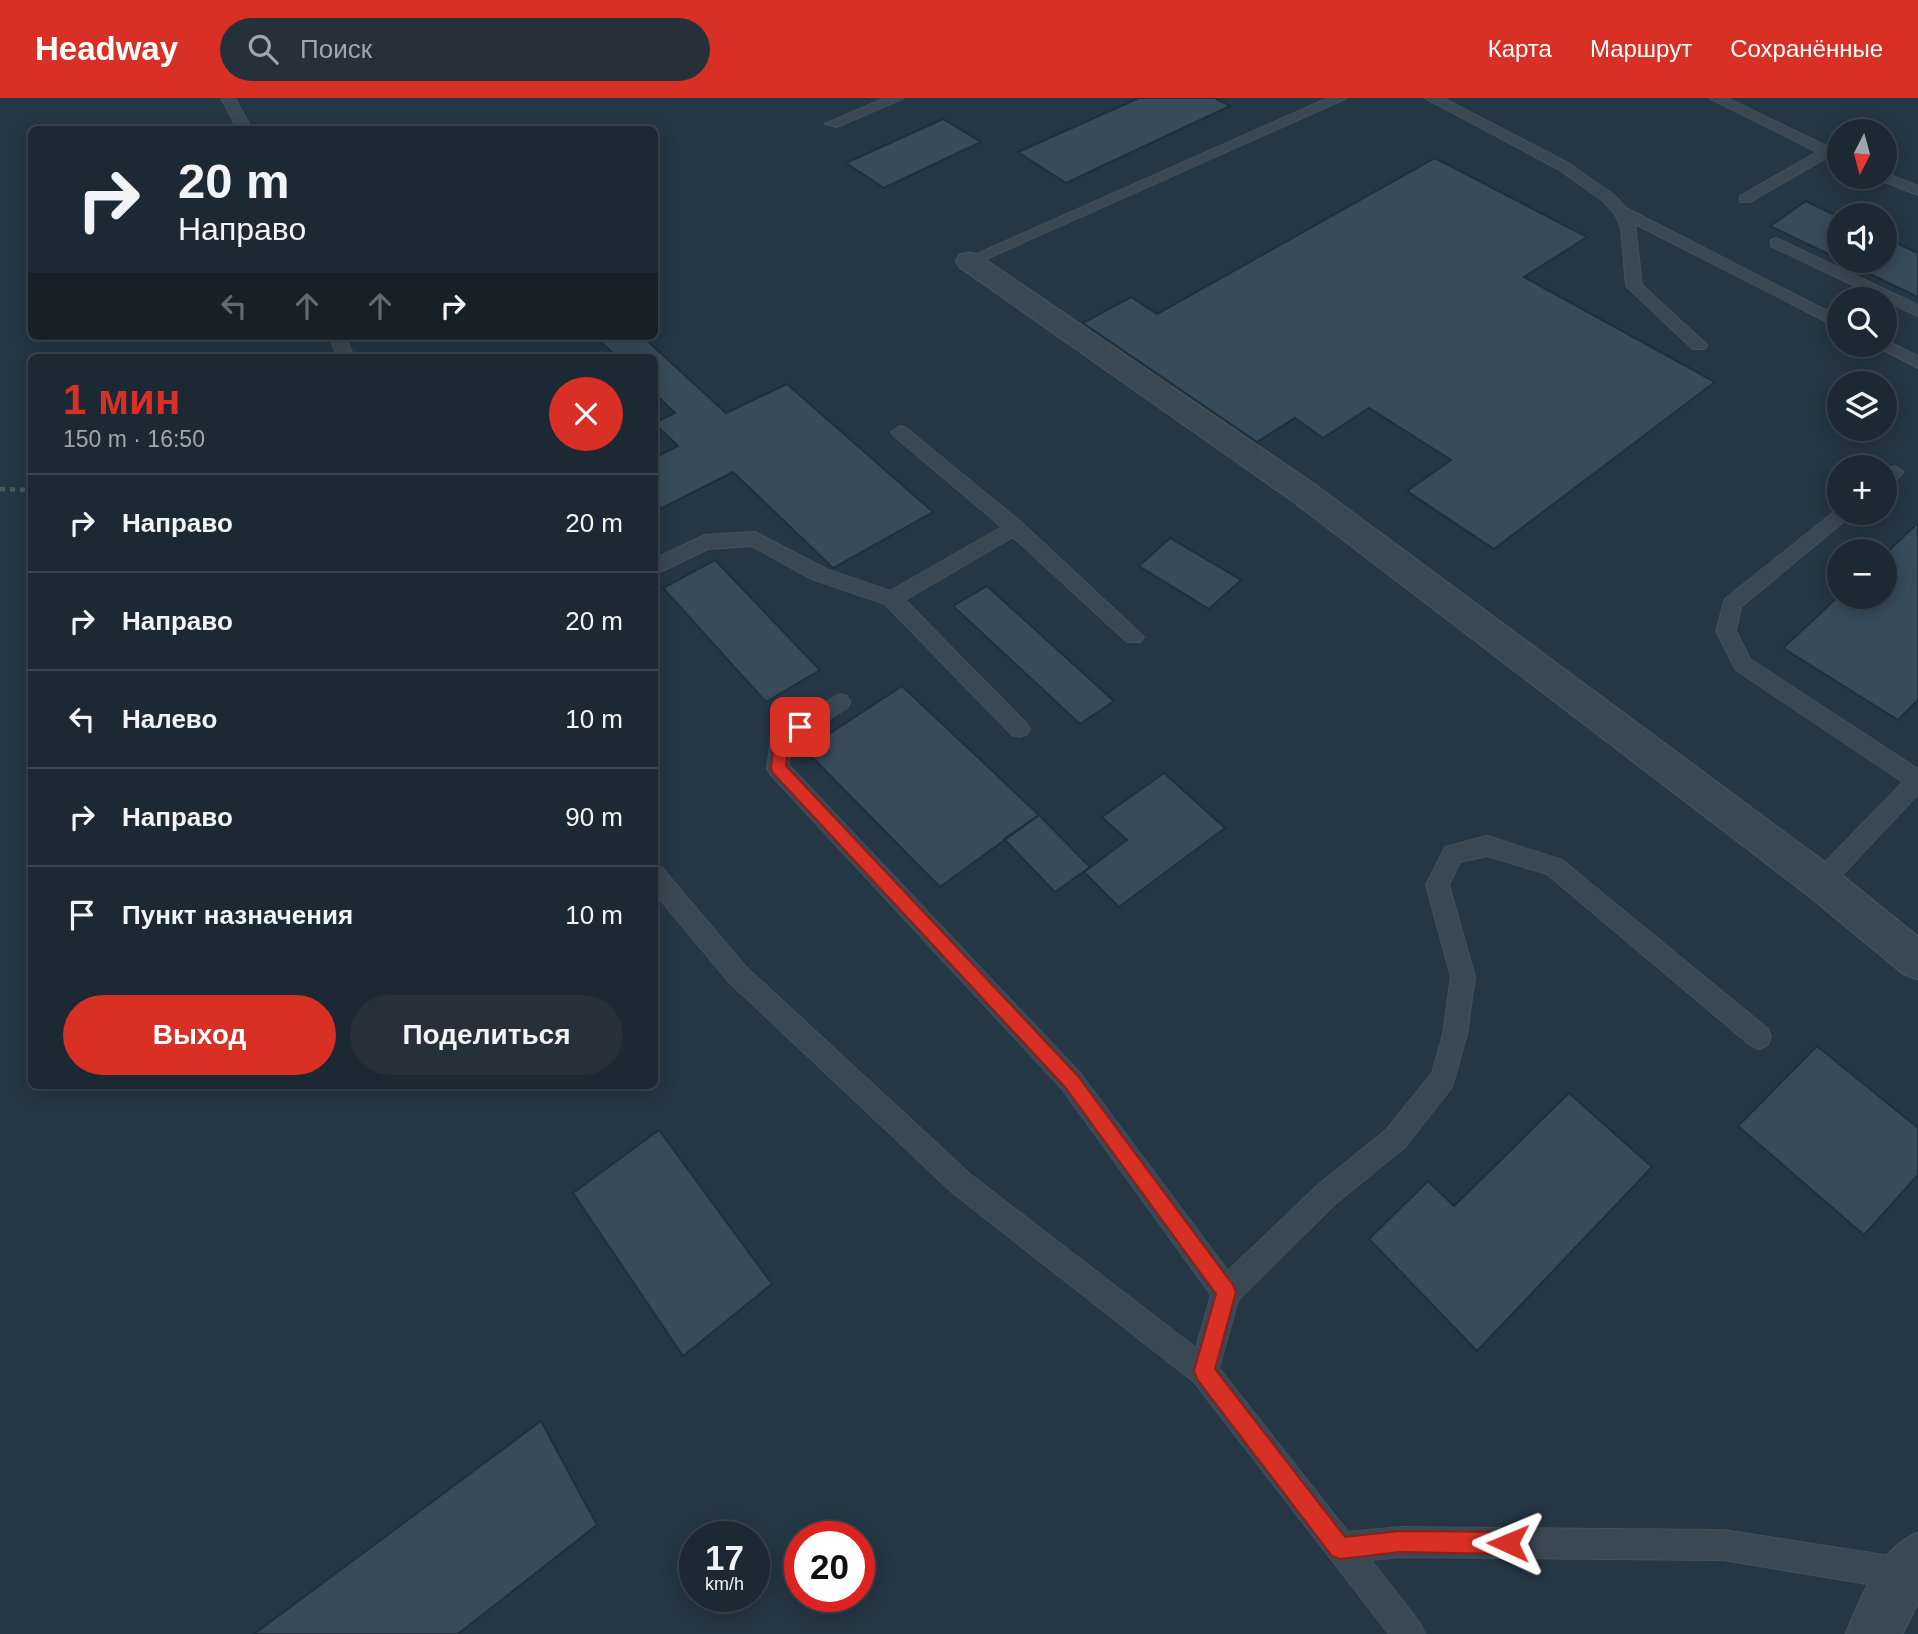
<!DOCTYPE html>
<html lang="ru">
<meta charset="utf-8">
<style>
body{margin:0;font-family:Arial,sans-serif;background:#25303b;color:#f1f3f6;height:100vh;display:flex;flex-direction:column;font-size:26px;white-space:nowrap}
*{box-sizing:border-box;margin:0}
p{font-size:23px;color:#a0a6ac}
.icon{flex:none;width:38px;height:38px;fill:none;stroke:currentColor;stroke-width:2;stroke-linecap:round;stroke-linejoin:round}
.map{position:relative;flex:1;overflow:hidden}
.panel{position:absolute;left:28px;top:256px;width:630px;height:735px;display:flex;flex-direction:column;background:#1c2833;border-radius:10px;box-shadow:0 4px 18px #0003,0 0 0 2px #3a444e}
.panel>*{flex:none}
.guide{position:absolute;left:28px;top:28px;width:630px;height:214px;border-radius:10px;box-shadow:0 4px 18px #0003,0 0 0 2px #3a444e;background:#1c2833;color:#f1f3f6;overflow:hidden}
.needle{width:46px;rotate:186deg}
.fabs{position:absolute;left:1827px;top:21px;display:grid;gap:14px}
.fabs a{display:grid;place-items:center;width:70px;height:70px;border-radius:50%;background:#1c2833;box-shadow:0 4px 18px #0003,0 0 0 2px #3a444e;font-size:35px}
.speed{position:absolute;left:679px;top:1423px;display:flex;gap:14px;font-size:35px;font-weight:700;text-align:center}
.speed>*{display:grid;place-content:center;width:91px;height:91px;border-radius:50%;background:#1c2833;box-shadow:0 4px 18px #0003,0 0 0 2px #3a444e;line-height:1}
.speed small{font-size:18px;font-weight:400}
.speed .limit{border:10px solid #d22;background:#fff;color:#111}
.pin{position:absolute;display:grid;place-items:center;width:60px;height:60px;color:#fff;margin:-30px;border-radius:14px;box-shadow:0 4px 10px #0006}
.me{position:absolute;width:77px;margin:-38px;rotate:271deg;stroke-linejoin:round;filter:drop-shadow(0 0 5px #0008)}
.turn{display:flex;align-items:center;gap:24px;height:147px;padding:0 35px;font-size:32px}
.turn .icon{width:91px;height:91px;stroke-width:2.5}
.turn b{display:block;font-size:49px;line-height:60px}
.lanes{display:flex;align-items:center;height:66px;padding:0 35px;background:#0003;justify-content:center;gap:35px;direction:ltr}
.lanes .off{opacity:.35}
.round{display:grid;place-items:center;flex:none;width:74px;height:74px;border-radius:37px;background:#25303b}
.head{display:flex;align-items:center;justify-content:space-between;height:119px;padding:0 35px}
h1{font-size:42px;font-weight:700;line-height:52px;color:#d93025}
.button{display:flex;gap:14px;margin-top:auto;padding:14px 35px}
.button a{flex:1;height:80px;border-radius:42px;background:#d93025;color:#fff;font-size:28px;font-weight:700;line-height:80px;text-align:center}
.button a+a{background:#25303b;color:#f1f3f6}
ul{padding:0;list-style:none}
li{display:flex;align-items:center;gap:21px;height:98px;padding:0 35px;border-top:2px solid #3a444e}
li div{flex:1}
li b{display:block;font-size:26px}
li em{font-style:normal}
header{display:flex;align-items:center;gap:42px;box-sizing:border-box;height:98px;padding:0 35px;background:#d93025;color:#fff}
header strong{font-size:33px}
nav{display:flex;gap:38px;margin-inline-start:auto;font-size:24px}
.search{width:490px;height:63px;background:#25303b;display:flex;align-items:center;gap:18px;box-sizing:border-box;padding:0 24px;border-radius:38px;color:#a0a6ac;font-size:26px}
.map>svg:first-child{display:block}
</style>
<header>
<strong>Headway</strong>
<div class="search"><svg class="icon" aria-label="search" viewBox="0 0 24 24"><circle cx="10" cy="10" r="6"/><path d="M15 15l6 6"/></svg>Поиск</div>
<nav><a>Карта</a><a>Маршрут</a><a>Сохранённые</a></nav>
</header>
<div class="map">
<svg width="1918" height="1536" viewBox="0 0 1918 1536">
<rect width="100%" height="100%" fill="#253644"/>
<!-- building -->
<path fill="#374b5a" stroke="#202f3b" stroke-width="2" d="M 1139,0 L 1215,0 L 1230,8 L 1066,85 L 1018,54 Z
M 943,21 L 981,44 L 884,90 L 846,65 Z
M 1435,60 L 1587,139 L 1524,179 L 1715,284 L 1494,451 L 1407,393 L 1451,362 L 1369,310 L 1323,340 L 1295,320 L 1257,344 L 1083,225 L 1131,199 L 1157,216 Z
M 1806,103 L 1839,119 L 1839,161 L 1770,128 Z
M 1885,140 L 1918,155 L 1918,199 L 1843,163 L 1885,163 Z
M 601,238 L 642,238 L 726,315 L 787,286 L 933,414 L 833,470 L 733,374 L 654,414 L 654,360 L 678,348 L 654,325 L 675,315 L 654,295 L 654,259 L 617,259 L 597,240 Z
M 1918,425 L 1918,602 L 1898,622 L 1783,550 L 1839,498 L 1885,499 L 1885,456 Z
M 1170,440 L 1241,482 L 1209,511 L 1139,468 Z
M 715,462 L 820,572 L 766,604 L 663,490 Z
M 987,488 L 1114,603 L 1080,626 L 953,508 Z
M 902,588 L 1039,717 L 940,789 L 805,652 Z
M 1164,675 L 1225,730 L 1119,809 L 1084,774 L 1127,742 L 1102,719 Z
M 1039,717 L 1090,769 L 1055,794 L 1004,741 Z
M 1817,948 L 1918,1030 L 1918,1077 L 1864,1137 L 1738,1028 Z
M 1569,995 L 1652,1069 L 1477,1253 L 1369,1141 L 1428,1083 L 1454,1108 Z
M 659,1032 L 772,1186 L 683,1258 L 573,1095 Z
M 541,1323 L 597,1427 L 458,1536 L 254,1536 Z"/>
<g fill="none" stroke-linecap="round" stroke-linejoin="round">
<defs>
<path id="service" d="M 221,0 L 235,0 L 252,32 L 238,32 Z
M 885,0 L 904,0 L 837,29 L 825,26 Z
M 1328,0 L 1347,0 L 975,166 L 963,166 L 961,163 Z
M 1425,0 L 1443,0 L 1568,65 L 1614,97 L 1626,110 L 1839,219 L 1839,230 L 1635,126 L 1642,187 L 1707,247 L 1705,251 L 1693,251 L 1626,188 L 1621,130 L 1615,116 L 1603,103 L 1558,71 Z
M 1709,0 L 1727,0 L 1839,54 L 1839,63 L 1828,59 L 1750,104 L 1740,104 L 1740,98 L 1817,54 Z
M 1885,75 L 1918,88 L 1918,97 L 1880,82 L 1878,79 L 1885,79 Z
M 1776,140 L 1918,207 L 1918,218 L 1771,148 L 1771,142 Z
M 329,238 L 345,238 L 354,259 L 338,259 Z
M 1885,242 L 1918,258 L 1918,270 L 1874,247 L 1885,247 Z
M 900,328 L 906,330 L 1022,425 L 1144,539 L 1141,544 L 1127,544 L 1013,439 L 905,502 L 1026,625 L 1030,631 L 1026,637 L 1019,639 L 1012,637 L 885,506 L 812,481 L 752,448 L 708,451 L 654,477 L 654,461 L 705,437 L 755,434 L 826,471 L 890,493 L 1002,429 L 894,338 L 891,334 Z
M 1895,368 L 1904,374 L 1891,386 L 1885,388 L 1885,373 Z
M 1839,410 L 1839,415 L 1854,415 L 1741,509 L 1736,533 L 1750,561 L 1918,671 L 1918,696 L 1829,791 L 1821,794 L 1813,791 L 1810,784 L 1813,777 L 1903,684 L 1736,572 L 1716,533 L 1725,501 Z
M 840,596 L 847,598 L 850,604 L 847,610 L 790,645 L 789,667 L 1080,975 L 1228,1173 L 1317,1088 L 1387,1031 L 1432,975 L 1443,936 L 1451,879 L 1426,787 L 1445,749 L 1487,738 L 1562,762 L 1768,931 L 1771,939 L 1768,947 L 1759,951 L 1750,947 L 1547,776 L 1487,758 L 1460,764 L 1449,787 L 1475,879 L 1467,936 L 1452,989 L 1405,1049 L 1335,1106 L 1238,1202 L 1219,1270 L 1348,1434 L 1400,1429 L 1723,1432 L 1904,1460 L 1915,1465 L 1918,1472 L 1915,1487 L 1904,1492 L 1723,1462 L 1400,1459 L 1371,1462 L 1420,1525 L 1425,1536 L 1389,1536 L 1194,1284 L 953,1095 L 729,884 L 654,794 L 654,767 L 662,770 L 745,868 L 971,1077 L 1196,1250 L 1211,1197 L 1062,991 L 770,676 L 767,670 L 772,635 Z"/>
<path id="minor" d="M 969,155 L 978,157 L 1315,387 L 1835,772 L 1918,839 L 1918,881 L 1904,876 L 1807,796 L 1293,403 L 960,169 L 956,163 L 960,157 Z
M 1918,1435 L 1918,1504 L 1902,1536 L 1846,1536 C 1862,1498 1879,1451 1918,1435 Z"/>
</defs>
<!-- service casing -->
<use href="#service" stroke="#43515d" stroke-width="2"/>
<!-- minor casing -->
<use href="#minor" stroke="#43515d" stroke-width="3"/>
<!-- path -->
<path stroke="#415d5b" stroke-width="4.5" stroke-dasharray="5 5" stroke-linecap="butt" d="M 0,391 L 32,392"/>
<!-- service -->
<use href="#service" fill="#3a4853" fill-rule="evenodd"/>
<!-- minor -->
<use href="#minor" fill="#3a4853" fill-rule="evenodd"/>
</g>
<!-- route -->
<path fill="#d93025" stroke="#8d1f18" stroke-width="2" d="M 800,623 L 808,629 L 788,644 L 786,668 L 1077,977 L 1233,1187 L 1236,1194 L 1215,1271 L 1345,1439 L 1400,1433 L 1508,1434 L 1515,1437 L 1519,1445 L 1515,1452 L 1508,1456 L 1400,1454 L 1340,1461 L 1332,1458 L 1197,1281 L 1194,1273 L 1216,1196 L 1065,989 L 773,675 L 771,670 L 775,637 Z"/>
</svg>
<div class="fabs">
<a><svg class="needle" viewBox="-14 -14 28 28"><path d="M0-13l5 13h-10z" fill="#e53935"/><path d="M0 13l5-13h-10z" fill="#a0a6ac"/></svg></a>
<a><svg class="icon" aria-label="sound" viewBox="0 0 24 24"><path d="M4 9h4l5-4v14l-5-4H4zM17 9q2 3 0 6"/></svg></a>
<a><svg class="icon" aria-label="search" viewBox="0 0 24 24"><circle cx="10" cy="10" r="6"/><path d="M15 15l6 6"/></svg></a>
<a><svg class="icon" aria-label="layers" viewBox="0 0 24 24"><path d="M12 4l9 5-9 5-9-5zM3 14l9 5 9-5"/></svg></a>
<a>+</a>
<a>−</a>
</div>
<div class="speed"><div>17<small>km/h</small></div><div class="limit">20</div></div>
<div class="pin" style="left:800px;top:629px;background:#d93025"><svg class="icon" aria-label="arrive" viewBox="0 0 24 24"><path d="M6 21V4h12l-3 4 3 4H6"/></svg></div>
<svg class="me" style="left:1508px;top:1445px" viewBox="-20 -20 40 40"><path d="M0-17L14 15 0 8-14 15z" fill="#d93025" stroke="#fff" stroke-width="4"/></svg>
<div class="guide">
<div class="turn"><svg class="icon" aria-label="right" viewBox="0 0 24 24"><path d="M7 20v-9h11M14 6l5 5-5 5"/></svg><div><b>20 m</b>Направо</div></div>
<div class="lanes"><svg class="icon off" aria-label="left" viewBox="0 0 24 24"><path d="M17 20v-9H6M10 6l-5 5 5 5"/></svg><svg class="icon off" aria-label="ahead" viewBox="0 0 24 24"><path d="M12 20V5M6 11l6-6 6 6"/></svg><svg class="icon off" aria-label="ahead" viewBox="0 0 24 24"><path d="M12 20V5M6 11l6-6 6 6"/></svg><svg class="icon" aria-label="right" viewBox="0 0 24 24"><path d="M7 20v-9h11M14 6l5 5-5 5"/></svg></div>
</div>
<section class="panel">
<div class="head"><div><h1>1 мин</h1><p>150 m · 16:50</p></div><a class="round" style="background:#d93025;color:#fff"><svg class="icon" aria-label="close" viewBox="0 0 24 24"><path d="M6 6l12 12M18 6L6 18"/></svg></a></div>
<ul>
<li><svg class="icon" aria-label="right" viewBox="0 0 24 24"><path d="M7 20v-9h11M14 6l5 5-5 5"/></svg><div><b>Направо</b></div><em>20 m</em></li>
<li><svg class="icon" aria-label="right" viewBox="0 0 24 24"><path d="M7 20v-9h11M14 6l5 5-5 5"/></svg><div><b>Направо</b></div><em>20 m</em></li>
<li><svg class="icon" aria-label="left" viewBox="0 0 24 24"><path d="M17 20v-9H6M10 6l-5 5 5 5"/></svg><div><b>Налево</b></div><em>10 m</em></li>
<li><svg class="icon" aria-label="right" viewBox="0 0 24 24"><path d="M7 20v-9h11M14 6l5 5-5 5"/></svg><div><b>Направо</b></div><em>90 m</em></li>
<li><svg class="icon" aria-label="arrive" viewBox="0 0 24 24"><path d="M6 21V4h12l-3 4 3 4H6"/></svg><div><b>Пункт назначения</b></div><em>10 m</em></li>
</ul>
<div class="button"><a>Выход</a><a>Поделиться</a></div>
</section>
</div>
